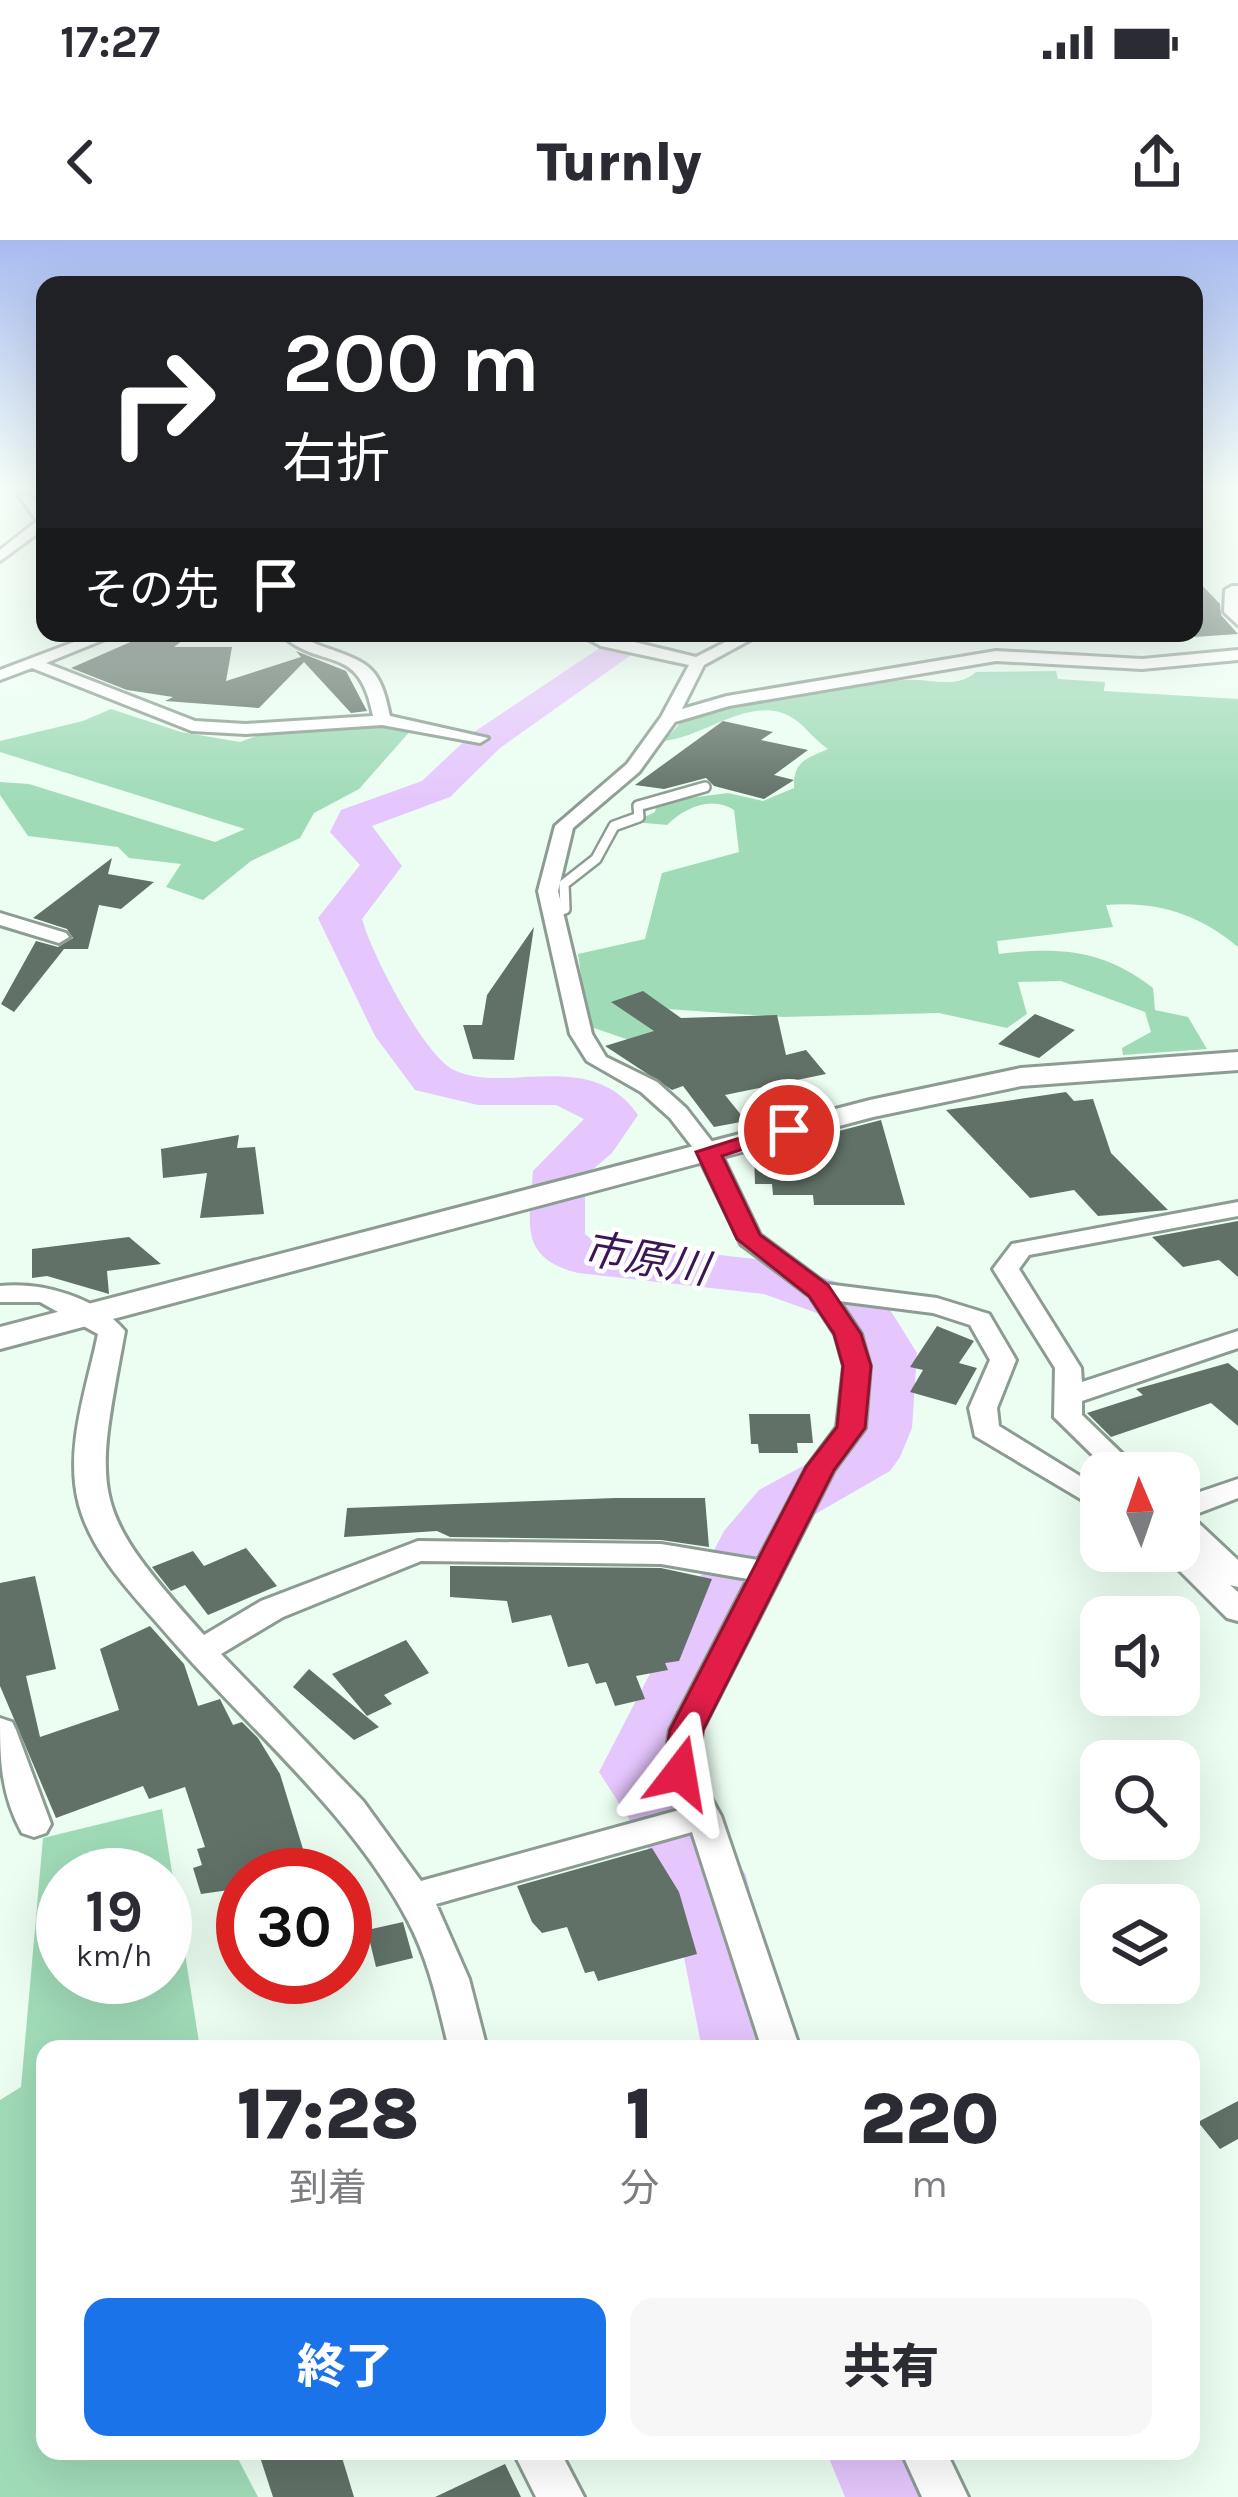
<!DOCTYPE html>
<html lang="ja">
<meta charset="utf-8">
<style>
body{margin:0;font-family:Karla,"Noto Sans JP",sans-serif;background:#f7f7f7;color:#2b2b33;height:100vh;display:flex;flex-direction:column;font-size:45px;white-space:nowrap}
*{box-sizing:border-box;margin:0}
p{font-size:39px;color:#7c7c81}
.icon{flex:none;width:66px;height:66px;fill:none;stroke:currentColor;stroke-width:2;stroke-linecap:round;stroke-linejoin:round}
.map{position:relative;flex:1;overflow:hidden}
.details{position:absolute;left:36px;top:1800px;width:1164px;height:420px;display:flex;flex-direction:column;background:#fff;border-radius:24px;box-shadow:0 12px 48px #0002}
.details>*{flex:none}
.hud{position:absolute;left:36px;top:36px;width:1167px;height:366px;border-radius:24px;box-shadow:0 12px 48px #0002;background:#202124;color:#fff;overflow:hidden}
.needle{width:78px;rotate:358deg}
.controls{position:absolute;left:1080px;top:1212px;display:grid;gap:24px}
.controls a{display:grid;place-items:center;width:120px;height:120px;border-radius:24px;background:#fff;box-shadow:0 12px 48px #0002;font-size:60px}
.speed{position:absolute;left:36px;top:1608px;display:flex;gap:24px;font-size:60px;font-weight:700;text-align:center}
.speed>*{display:grid;place-content:center;width:156px;height:156px;border-radius:50%;background:#fff;box-shadow:0 12px 48px #0002;line-height:1}
.speed small{font-size:30px;font-weight:400}
.speed .limit{border:18px solid #d22;background:#fff;color:#111}
.pin{position:absolute;display:grid;place-items:center;width:102px;height:102px;color:#fff;margin:-51px;border:6px solid #fff;border-radius:50%;box-shadow:0 3px 12px #0007}
.me{position:absolute;width:132px;margin:-66px;rotate:14deg;stroke-linejoin:round;filter:drop-shadow(0 0 9px #0008)}
.turn{display:flex;align-items:center;gap:42px;height:252px;padding:0 48px;font-size:54px}
.turn .icon{width:156px;height:156px;stroke-width:2.5}
.turn b{display:block;font-size:84px;line-height:102px}
.then{display:flex;align-items:center;height:114px;padding:0 48px;background:#0003;gap:24px;font-size:45px}
.eta{display:flex;justify-content:space-evenly;align-items:center;height:204px;text-align:center}
.eta b{font-size:72px;font-weight:800;line-height:84px}
.cta{display:flex;gap:24px;margin-top:auto;padding:24px 48px}
.cta a{flex:1;height:138px;border-radius:24px;background:#1a73e8;color:#fff;font-size:48px;font-weight:800;line-height:138px;text-align:center}
.cta a+a{background:#f7f7f7;color:#2b2b33}
.status{display:flex;justify-content:space-between;align-items:center;height:84px;padding:0 60px;background:#fff;direction:ltr}
.status svg{height:33px;fill:currentColor}
header{display:flex;justify-content:space-between;align-items:center;height:156px;padding:0 48px;background:#fff;font-size:54px;font-weight:800}
.map>svg:first-child{display:block}
</style>
<div class="status"><b>17:27</b><svg viewBox="0 0 49 12"><path d="M0 12V9h3v3zM5 12V6h3v6zM10 12V3h3v9zM15 12V0h3v12zM26 1h20v11H26zM47 4h2v5h-2z"/></svg></div>
<header><svg class="icon" aria-label="back" viewBox="0 0 24 24"><path d="M15 5l-7 7 7 7"/></svg>Turnly<svg class="icon" aria-label="share" viewBox="0 0 24 24"><path d="M12 15V3M7 8l5-5 5 5M5 13v7h14v-7"/></svg></header>
<div class="map">
<svg width="1238" height="2257" viewBox="0 0 1238 2257">
<rect width="100%" height="100%" fill="#ecfef2"/>
<!-- green -->
<path fill="#a0dbb8" fill-rule="evenodd" d="M 1056,431 L 1058,439 L 1105,442 L 1104,451 L 1238,459 L 1238,707 C 1199,674 1157,661 1106,665 L 1113,687 L 997,701 L 999,714 C 1059,707 1103,709 1153,748 L 1155,770 L 1188,777 L 1207,809 L 1123,815 L 1122,808 L 1151,792 L 1145,772 L 1061,741 L 1018,742 L 1027,774 L 1007,788 L 939,773 L 783,777 L 667,769 L 666,800 L 632,801 L 588,786 L 578,714 L 645,699 L 662,633 L 739,612 L 734,570 C 711,555 684,568 667,585 L 634,582 L 655,572 L 657,562 L 728,553 L 763,561 L 794,548 C 793,521 806,519 828,509 C 814,500 805,485 791,477 C 751,454 705,497 664,501 C 672,493 681,480 691,475 C 734,453 854,443 905,440 C 930,438 956,450 976,432 Z
M 111,469 L 181,492 L 240,502 L 272,490 L 373,482 L 413,488 L 359,549 L 314,573 L 300,598 L 251,621 L 203,660 L 166,647 L 181,624 L 129,618 L 118,607 L 28,596 L 0,555 L 0,542 L 29,544 L 215,602 L 245,589 L 0,512 L 0,501 L 83,481 Z
M 162,1569 L 199,1802 L 190,1809 L 45,1809 L 45,2211 L 234,2211 L 258,2257 L 0,2257 L 0,1860 L 21,1847 L 43,1598 ZM 165,1635 L 165,1737 L 63,1737 L 63,1635 Z"/>
<g fill="none" stroke-linecap="round" stroke-linejoin="round">
<!-- river -->
<path fill="#e5c6fd" fill-rule="evenodd" d="M 622,393 L 662,393 L 500,508 L 450,557 L 372,586 L 402,626 L 362,679 C 371,712 423,815 454,830 C 506,855 591,807 638,875 L 612,913 L 585,936 L 585,994 L 594,1001 L 773,1021 L 882,1057 L 917,1113 L 912,1188 L 900,1217 L 890,1231 L 805,1280 L 776,1316 L 674,1529 L 746,1635 L 786,1809 L 702,1809 L 669,1641 L 599,1532 L 724,1291 L 759,1250 L 842,1205 L 850,1188 L 857,1113 L 839,1081 L 764,1054 L 578,1033 C 517,1018 530,982 533,931 L 584,879 L 556,865 L 478,865 L 415,850 L 375,796 L 318,678 L 360,625 L 330,592 L 341,570 L 422,541 L 474,492 Z
M 826,2211 L 927,2211 L 947,2257 L 845,2257 Z"/>
</g>
<!-- building -->
<path fill="#617167" d="M 1194,337 L 1220,364 L 1221,375 L 1238,394 L 1194,397 Z
M 151,393 L 182,401 L 174,407 L 232,407 L 226,441 L 301,417 L 296,411 L 346,431 L 367,471 L 351,473 L 304,422 L 259,468 L 165,461 L 173,457 L 127,450 L 71,428 Z
M 723,481 L 773,492 L 761,500 L 808,510 L 774,535 L 794,540 L 764,559 L 714,546 L 706,538 L 664,549 L 635,545 Z
M 112,618 L 108,634 L 154,642 L 121,669 L 99,665 L 88,709 L 64,709 L 14,772 L 1,764 L 36,701 L 58,707 L 73,698 L 67,689 L 33,678 Z
M 534,687 L 514,820 L 473,819 L 463,785 L 482,785 L 487,755 Z
M 643,751 L 681,778 L 777,775 L 786,815 L 806,810 L 826,834 L 725,855 L 746,881 L 714,887 L 683,846 L 672,850 L 605,806 L 654,791 L 611,762 Z
M 1035,774 L 1075,790 L 1039,818 L 998,804 Z
M 1066,852 L 1074,861 L 1093,859 L 1111,913 L 1168,970 L 1098,976 L 1074,950 L 1030,958 L 946,870 Z
M 881,880 L 905,965 L 814,965 L 813,955 L 773,955 L 772,944 L 755,944 L 754,913 Z
M 239,895 L 237,908 L 255,907 L 264,974 L 200,978 L 207,933 L 163,938 L 161,909 Z
M 1238,981 L 1238,1037 L 1219,1020 L 1183,1027 L 1152,997 Z
M 129,997 L 161,1024 L 107,1031 L 109,1054 L 47,1036 L 32,1038 L 32,1009 Z
M 937,1086 L 974,1101 L 959,1123 L 977,1128 L 956,1165 L 910,1152 L 923,1130 L 910,1127 Z
M 1228,1123 L 1238,1131 L 1238,1186 L 1211,1163 L 1111,1197 L 1087,1173 L 1143,1155 L 1136,1149 Z
M 749,1174 L 810,1174 L 813,1203 L 797,1203 L 798,1213 L 759,1213 L 758,1204 L 751,1204 Z
M 615,1258 L 705,1258 L 709,1307 L 661,1300 L 450,1297 L 437,1291 L 344,1297 L 347,1268 Z
M 246,1308 L 277,1346 L 208,1375 L 185,1345 L 171,1351 L 152,1327 L 193,1311 L 204,1326 Z
M 450,1326 L 661,1328 L 712,1339 L 679,1421 L 665,1423 L 668,1430 L 636,1436 L 645,1459 L 615,1466 L 606,1442 L 596,1444 L 588,1423 L 568,1427 L 551,1375 L 512,1383 L 507,1361 L 450,1357 Z
M 35,1336 L 56,1429 L 26,1436 L 40,1497 L 119,1470 L 100,1409 L 150,1386 L 184,1424 L 198,1466 L 220,1459 L 233,1485 L 242,1482 L 258,1498 L 280,1534 L 311,1635 L 243,1635 L 243,1648 L 201,1654 L 193,1628 L 202,1625 L 197,1609 L 205,1607 L 185,1547 L 149,1559 L 143,1546 L 56,1578 L 0,1446 L 0,1343 Z
M 406,1400 L 429,1433 L 384,1455 L 392,1464 L 367,1476 L 332,1434 Z
M 309,1429 L 379,1487 L 354,1500 L 293,1447 Z
M 652,1608 L 679,1652 L 697,1714 L 598,1741 L 594,1731 L 585,1733 L 567,1687 L 542,1693 L 532,1682 L 517,1646 Z
M 403,1682 L 413,1718 L 376,1727 L 367,1690 Z
M 1238,1861 L 1238,1899 L 1220,1909 L 1198,1882 Z
M 258,2211 L 340,2211 L 354,2257 L 273,2257 Z
M 505,2224 L 521,2257 L 435,2257 Z"/>
<g fill="none" stroke-linecap="round" stroke-linejoin="round">
<defs>
<path id="lane" d="M 552,673 L 565,669 L 564,644 L 596,619 L 614,586 L 639,577 L 638,566 L 705,547"/>
<path id="street" d="M 18,254 L 28,254 L 45,273 L 45,288 L 0,321 L 0,310 L 37,281 Z
M 1232,346 L 1238,346 L 1238,385 L 1224,372 L 1225,350 Z
M 98,393 L 120,393 L 46,423 L 195,481 L 246,484 L 373,476 C 359,401 323,433 279,393 C 298,393 307,401 324,407 C 369,423 380,426 390,476 L 488,498 L 480,503 L 382,485 L 246,494 L 192,491 L 32,428 L 0,440 L 0,430 Z
M 577,393 L 597,393 L 696,417 L 743,393 L 763,393 L 704,425 L 682,469 L 727,456 L 996,411 L 1142,419 L 1238,410 L 1238,420 L 1142,429 L 996,421 L 729,466 L 675,482 L 639,532 L 573,588 L 558,651 L 592,794 L 606,817 L 657,842 L 686,868 L 720,912 L 760,995 L 826,1044 L 937,1058 L 989,1074 L 1016,1120 L 997,1168 L 999,1186 L 1101,1249 L 1101,1271 L 975,1196 L 969,1168 L 990,1120 L 970,1085 L 933,1073 L 839,1061 L 861,1094 L 870,1126 L 865,1188 L 834,1230 L 702,1490 L 697,1533 L 721,1576 L 800,1809 L 762,1809 L 692,1592 L 436,1664 L 469,1739 L 487,1809 L 449,1809 C 438,1764 429,1720 407,1679 C 349,1571 250,1490 172,1400 C 138,1360 93,1317 79,1265 C 64,1209 87,1148 98,1094 L 40,1062 L 0,1062 L 0,1046 C 43,1042 96,1057 125,1091 C 94,1258 88,1266 204,1395 L 261,1361 L 418,1301 L 661,1304 L 758,1320 L 807,1227 L 837,1187 L 844,1126 L 835,1094 L 810,1056 L 741,1004 L 697,913 L 670,878 L 641,852 L 587,821 L 570,794 L 538,651 L 555,586 L 627,524 L 661,477 L 689,425 L 601,406 ZM 421,1321 L 661,1324 L 748,1339 L 670,1490 L 663,1533 L 683,1569 L 421,1641 L 363,1561 L 221,1414 L 283,1377 Z
M 0,673 L 66,693 L 69,697 L 59,703 L 0,685 Z
M 1238,962 L 1238,976 L 1029,1015 L 1019,1029 L 1081,1128 L 1082,1142 L 1238,1091 L 1238,1108 L 1082,1161 L 1082,1175 L 1142,1233 L 1111,1233 L 1054,1177 L 1055,1128 L 993,1029 L 1012,1004 Z
M 1238,1239 L 1238,1258 L 1191,1276 L 1238,1320 L 1238,1347 L 1230,1345 L 1238,1352 L 1238,1381 L 1227,1378 L 1160,1311 L 1179,1311 L 1179,1302 L 1185,1304 L 1179,1298 L 1179,1259 Z
M 0,1478 L 12,1482 L 16,1490 L 51,1584 L 46,1593 L 34,1597 L 22,1593 C 1,1555 0,1520 0,1478 Z
M 513,2211 L 560,2211 L 584,2257 L 536,2257 Z
M 901,2211 L 946,2211 L 968,2257 L 922,2257 Z"/>
<path id="secondary" d="M 1238,812 L 1238,830 L 1021,846 L 873,877 L 0,1109 L 0,1087 L 870,860 L 1021,828 Z"/>
</defs>
<!-- lane casing -->
<use href="#lane" stroke="#8c9c92" stroke-width="14"/>
<!-- street casing -->
<use href="#street" stroke="#8c9c92" stroke-width="6"/>
<!-- secondary casing -->
<use href="#secondary" stroke="#8c9c92" stroke-width="6"/>
<!-- lane -->
<use href="#lane" stroke="#fff" stroke-width="9"/>
<!-- street -->
<use href="#street" fill="#fff" fill-rule="evenodd"/>
<!-- secondary -->
<use href="#secondary" fill="#fff" fill-rule="evenodd"/>
</g>
<!-- sky -->
<linearGradient id="sky" x2="0" y2="1"><stop stop-color="#a7bbf0"/><stop offset="0.44" stop-color="#f6fff9"/><stop offset="1" stop-color="#f6fff9" stop-opacity="0"/></linearGradient>
<rect width="1238" height="564" fill="url(#sky)"/>
<!-- route -->
<path fill="#e11d48" stroke="#92132f" stroke-width="3" d="M 781,885 L 801,890 L 722,916 L 760,995 L 828,1045 L 861,1094 L 871,1126 L 865,1188 L 834,1230 L 703,1490 L 697,1533 L 680,1545 L 663,1533 L 670,1490 L 806,1227 L 837,1187 L 843,1126 L 834,1094 L 809,1056 L 737,999 L 696,912 Z"/>
<g text-anchor="middle" dominant-baseline="central" stroke-width="9" stroke-linejoin="round" paint-order="stroke">
<!-- water labels -->
<g font-size="42" font-style="italic" fill="#3d1454" stroke="#fff">
<text transform="translate(646 1019) rotate(10)">市原川</text>
</g>
</g>
</svg>
<div class="controls">
<a><svg class="needle" viewBox="-14 -14 28 28"><path d="M0-13l5 13h-10z" fill="#e53935"/><path d="M0 13l5-13h-10z" fill="#7c7c81"/></svg></a>
<a><svg class="icon" aria-label="sound" viewBox="0 0 24 24"><path d="M4 9h4l5-4v14l-5-4H4zM17 9q2 3 0 6"/></svg></a>
<a><svg class="icon" aria-label="search" viewBox="0 0 24 24"><circle cx="10" cy="10" r="6"/><path d="M15 15l6 6"/></svg></a>
<a><svg class="icon" aria-label="layers" viewBox="0 0 24 24"><path d="M12 4l9 5-9 5-9-5zM3 14l9 5 9-5"/></svg></a>
</div>
<div class="speed"><div>19<small>km/h</small></div><div class="limit">30</div></div>
<div class="pin" style="left:789px;top:890px;background:#d93025"><svg class="icon" aria-label="arrive" viewBox="0 0 24 24"><path d="M6 21V4h12l-3 4 3 4H6"/></svg></div>
<svg class="me" style="left:680px;top:1533px" viewBox="-20 -20 40 40"><path d="M0-17L14 15 0 8-14 15z" fill="#e11d48" stroke="#fff" stroke-width="4"/></svg>
<div class="hud">
<div class="turn"><svg class="icon" aria-label="right" viewBox="0 0 24 24"><path d="M7 20v-9h11M14 6l5 5-5 5"/></svg><div><b>200 m</b>右折</div></div>
<div class="then">その先<svg class="icon" aria-label="arrive" viewBox="0 0 24 24"><path d="M6 21V4h12l-3 4 3 4H6"/></svg></div>
</div>
<section class="details">
<div class="eta">
<div><b>17:28</b><p>到着</p></div>
<div><b>1</b><p>分</p></div>
<div><b>220</b><p>m</p></div>
</div>
<div class="cta"><a>終了</a><a>共有</a></div>
</section>
</div>
